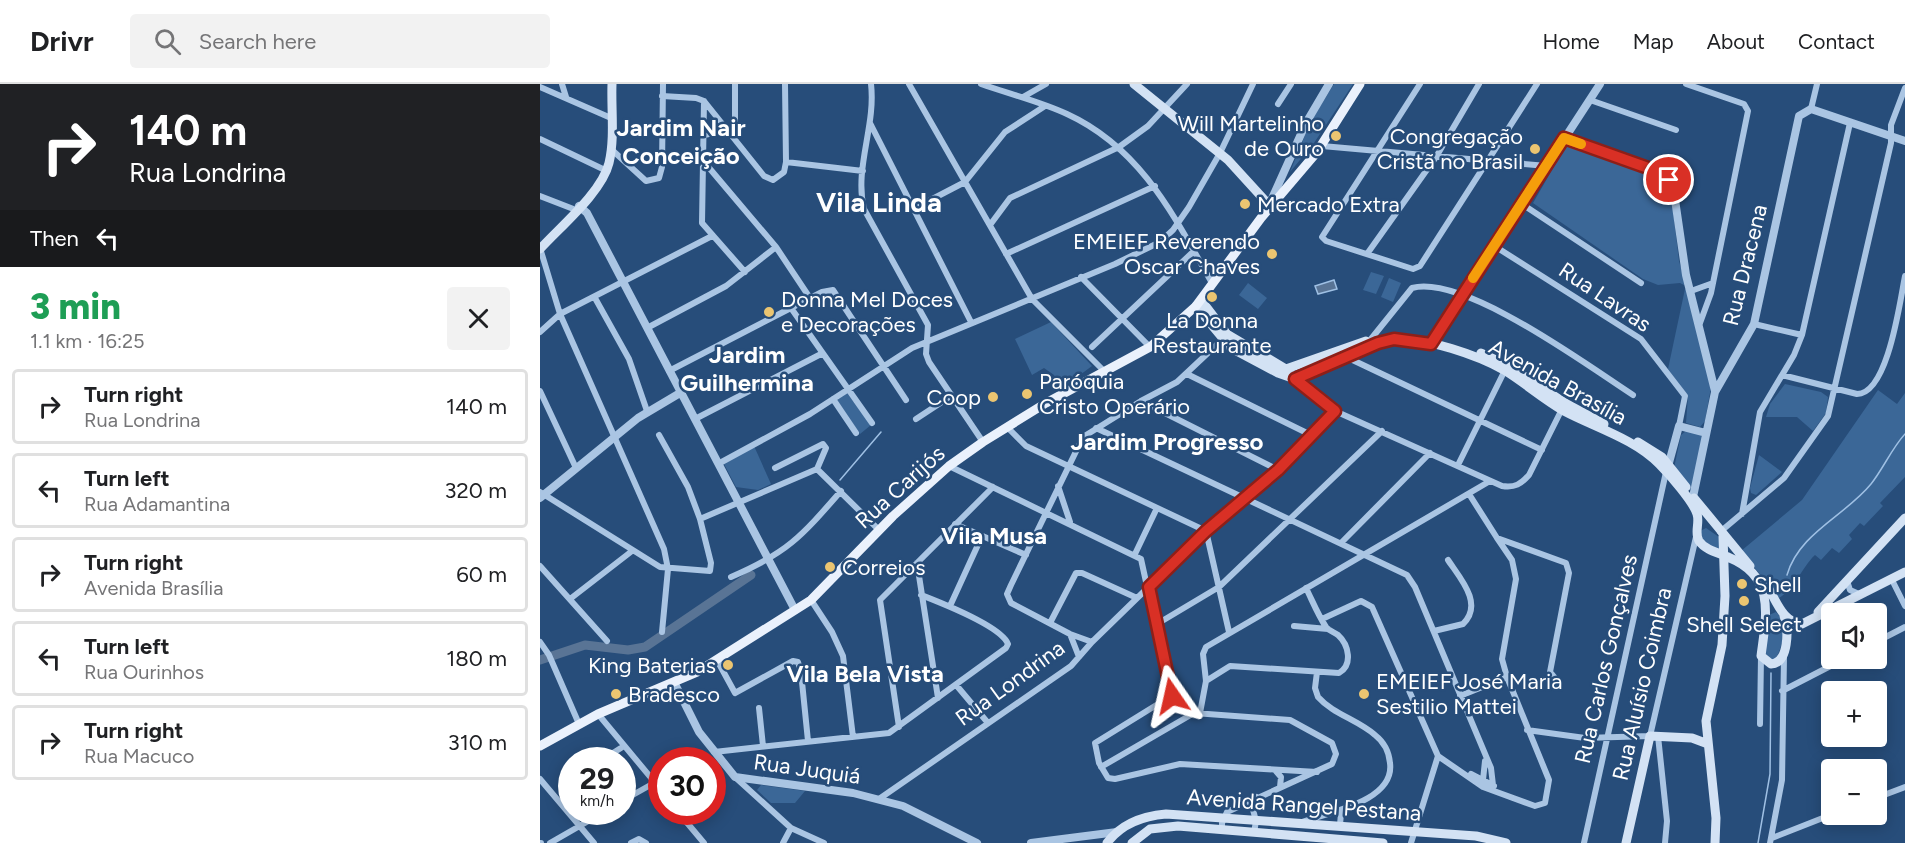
<!DOCTYPE html>
<meta charset="utf-8">
<style>
body{margin:0;font-family:Figtree,sans-serif;background:#f2f2f2;color:#202124;height:100vh;display:flex;flex-direction:column;font-size:22px;white-space:nowrap}
*{box-sizing:border-box;margin:0}
p{font-size:20px;color:#757577}
.icon{flex:none;width:33px;height:33px;fill:none;stroke:currentColor;stroke-width:2;stroke-linecap:round;stroke-linejoin:round}
.map{position:relative;flex:1;overflow:hidden}
.side{display:flex;flex-direction:column;background:#fff;width:540px}
.side>*{flex:none}
.hud{background:#202124;color:#fff;overflow:hidden}
.tools{position:absolute;left:1281px;top:519px;display:grid;gap:12px}
.tools a{display:grid;place-items:center;width:66px;height:66px;border-radius:6px;background:#fff;box-shadow:0 3px 15px #0003;font-size:30px}
.speed{position:absolute;left:18px;top:663px;display:flex;gap:12px;font-size:30px;font-weight:700;text-align:center}
.speed>*{display:grid;place-content:center;width:78px;height:78px;border-radius:50%;background:#fff;box-shadow:0 3px 15px #0003;line-height:1}
.speed small{font-size:15px;font-weight:400}
.speed .limit{border:9px solid #d22;background:#fff;color:#111}
.pin{position:absolute;display:grid;place-items:center;width:51px;height:51px;color:#fff;margin:-26px;border:3px solid #fff;border-radius:50%;box-shadow:0 2px 6px #0007}
.me{position:absolute;width:66px;margin:-33px;rotate:349deg;stroke-linejoin:round;filter:drop-shadow(0 0 4px #0008)}
.turn{display:flex;align-items:center;gap:21px;height:126px;padding:0 30px;font-size:27px}
.turn .icon{width:78px;height:78px;stroke-width:2.5}
.turn b{display:block;font-size:42px;line-height:51px}
.then{display:flex;align-items:center;height:57px;padding:0 30px;background:#0003;gap:12px;font-size:22px}
.round{display:grid;place-items:center;flex:none;width:63px;height:63px;border-radius:6px;background:#f2f2f2}
.headline{display:flex;align-items:center;justify-content:space-between;height:102px;padding:0 30px}
h1{font-size:36px;font-weight:800;line-height:45px;color:#1e9e55}
ul{padding:0;list-style:none}
li{display:flex;align-items:center;gap:18px;height:75px;margin:0 12px 9px;padding:0 18px;border:3px solid #e0e0e0;border-radius:6px}
li div{flex:1}
li b{display:block;font-size:22px}
li em{font-style:normal}
header{display:flex;align-items:center;gap:36px;box-sizing:border-box;height:84px;padding:0 30px;background:#fff;border-bottom:2px solid #e0e0e0}
header strong{font-size:28px}
nav{display:flex;gap:33px;margin-inline-start:auto;font-size:21px}
.search{width:420px;height:54px;background:#f2f2f2;display:flex;align-items:center;gap:15px;box-sizing:border-box;padding:0 21px;border-radius:6px;color:#757577;font-size:22px}
main{display:flex;flex:1;min-height:0}
.map>svg:first-child{display:block}
</style>
<header>
<strong>Drivr</strong>
<div class="search"><svg class="icon" aria-label="search" viewBox="0 0 24 24"><circle cx="10" cy="10" r="6"/><path d="M15 15l6 6"/></svg>Search here</div>
<nav><a>Home</a><a>Map</a><a>About</a><a>Contact</a></nav>
</header>
<main>
<section class="side">
<div class="hud">
<div class="turn"><svg class="icon" aria-label="right" viewBox="0 0 24 24"><path d="M7 20v-9h11M14 6l5 5-5 5"/></svg><div><b>140 m</b>Rua Londrina</div></div>
<div class="then">Then<svg class="icon" aria-label="left" viewBox="0 0 24 24"><path d="M17 20v-9H6M10 6l-5 5 5 5"/></svg></div>
</div>
<div class="headline"><div><h1>3 min</h1><p>1.1 km · 16:25</p></div><a class="round"><svg class="icon" aria-label="close" viewBox="0 0 24 24"><path d="M6 6l12 12M18 6L6 18"/></svg></a></div>
<ul>
<li><svg class="icon" aria-label="right" viewBox="0 0 24 24"><path d="M7 20v-9h11M14 6l5 5-5 5"/></svg><div><b>Turn right</b><p>Rua Londrina</p></div><em>140 m</em></li>
<li><svg class="icon" aria-label="left" viewBox="0 0 24 24"><path d="M17 20v-9H6M10 6l-5 5 5 5"/></svg><div><b>Turn left</b><p>Rua Adamantina</p></div><em>320 m</em></li>
<li><svg class="icon" aria-label="right" viewBox="0 0 24 24"><path d="M7 20v-9h11M14 6l5 5-5 5"/></svg><div><b>Turn right</b><p>Avenida Brasília</p></div><em>60 m</em></li>
<li><svg class="icon" aria-label="left" viewBox="0 0 24 24"><path d="M17 20v-9H6M10 6l-5 5 5 5"/></svg><div><b>Turn left</b><p>Rua Ourinhos</p></div><em>180 m</em></li>
<li><svg class="icon" aria-label="right" viewBox="0 0 24 24"><path d="M7 20v-9h11M14 6l5 5-5 5"/></svg><div><b>Turn right</b><p>Rua Macuco</p></div><em>310 m</em></li>
</ul>
</section>
<div class="map">
<svg width="1365" height="759" viewBox="0 0 1365 759">
<rect width="100%" height="100%" fill="#274d7a"/>
<!-- green -->
<path fill="#3b6797" d="M 794,0 L 813,0 L 774,59 L 750,88 L 770,39 Z
M 1027,60 L 1112,90 L 1126,98 L 1131,109 L 1139,177 L 1146,202 L 1140,199 L 1118,201 L 1103,195 L 993,119 Z
M 831,188 L 844,192 L 836,210 L 823,206 Z
M 849,194 L 861,199 L 853,218 L 841,213 Z
M 708,199 L 727,214 L 718,225 L 699,211 Z
M 1145,205 L 1147,205 L 1171,303 L 1165,337 L 1160,343 L 1146,339 L 1148,312 L 1128,285 Z
M 511,238 L 552,282 L 521,305 L 514,291 L 504,284 L 492,291 L 475,255 Z
M 1245,300 L 1281,308 L 1288,313 L 1286,329 L 1273,347 L 1257,333 L 1226,333 L 1230,320 Z
M 1338,306 L 1357,320 L 1365,309 L 1365,393 L 1340,419 L 1343,422 L 1324,442 L 1320,439 L 1309,451 L 1312,455 L 1299,469 L 1292,464 L 1281,476 L 1275,471 C 1262,483 1254,506 1239,514 L 1201,467 L 1262,416 Z
M 307,309 L 331,341 L 320,350 L 297,316 Z
M 1146,347 L 1161,350 L 1162,354 L 1151,406 L 1134,384 L 1141,351 Z
M 214,362 L 231,400 L 218,406 L 196,403 L 184,380 Z
M 1219,371 L 1242,388 L 1216,411 L 1211,409 L 1210,404 Z
M 1166,444 L 1179,453 L 1181,464 L 1176,466 L 1162,457 L 1160,447 Z
M 1236,528 C 1248,539 1243,566 1234,576 L 1225,572 L 1229,531 Z
M 221,701 L 265,707 L 255,719 L 231,719 L 217,706 Z"/>
<!-- water -->
<path fill="#597495" stroke="#9fc0e4" stroke-width="1.5" d="M 794,196 L 797,205 L 778,210 L 775,202 Z"/>
<g fill="none" stroke-linecap="round" stroke-linejoin="round">
<!-- stream -->
<path stroke="#9fc0e4" stroke-width="1.5" d="M 300,396 L 341,348
M 1247,491 C 1259,449 1305,432 1331,400 C 1343,385 1352,364 1365,350
M 1218,759 L 1230,690 L 1231,589"/>
<!-- river -->
<path stroke="#597495" stroke-width="9" d="M 0,576 L 45,561 L 88,566 L 105,563 L 211,491"/>
<!-- minor -->
<path stroke="#aac5e3" stroke-width="6" d="M 22,0 L 26,13
M 195,0 L 195,53
M 331,0 C 336,42 314,84 324,125 L 388,241 L 386,270 L 389,278 L 443,358
M 369,0 L 492,215 L 564,287
M 441,0 C 469,10 499,17 527,30 C 601,64 634,132 672,199
M 880,0 L 782,153 L 786,157 L 873,185 L 880,182 L 997,0
M 1146,0 L 1204,20 L 1208,27 L 1171,209 L 1160,239
M 0,3 L 71,34
M 122,12 L 156,14 L 164,17 L 224,92 L 233,96 L 244,88 L 246,78 L 245,0
M 483,13 L 506,0
M 1050,16 L 1136,46
M 164,17 L 162,139 L 205,188
M 738,20 L 751,0
M 1271,25 L 1277,0
M 330,39 L 431,238
M 164,51 L 189,46
M 0,55 L 67,87
M 782,62 L 1007,82
M 71,65 L 106,97 L 119,94 L 122,83 L 123,0
M 246,78 L 323,87
M 165,79 L 236,163 L 270,214
M 0,112 L 36,126
M 982,120 L 1101,199
M 375,124 L 425,98 L 465,48 L 505,22
M 450,141 L 470,114 L 579,63 L 608,42 L 647,0
M 956,163 L 1101,255 L 1145,312 L 1139,342
M 0,164 L 20,230 L 124,465 L 128,485 L 122,548
M 466,170 L 615,102
M 827,170 L 896,73 L 939,0
M 541,193 L 610,263
M 1151,207 L 1173,199
M 55,214 L 89,275 L 107,327
M 251,224 L 332,339
M 1214,240 L 1262,251
M 107,244 L 186,202 L 236,163
M 0,248 L 20,230 L 172,152
M 831,255 L 872,204 C 924,190 1048,282 1093,311
M 552,263 L 654,167
M 802,271 L 1002,366
M 750,286 L 755,295 L 795,327 L 962,402 C 975,404 981,400 989,391 L 1022,325
M 129,287 L 282,208 L 293,206 L 366,316
M 647,290 L 771,351
M 1242,291 L 1317,310 C 1348,310 1360,217 1365,192
M 0,307 L 36,384
M 293,315 L 316,349
M 601,317 L 738,386
M 155,335 L 281,270
M 376,335 L 411,312
M 467,343 L 486,362 L 666,447 L 689,548
M 556,344 L 867,491 L 875,503 L 951,684 L 953,701
M 178,380 L 270,330 L 372,264 L 575,180 L 620,158 L 633,146 L 649,123 L 680,69 L 713,0
M 918,381 L 966,284
M 409,382 L 601,475 L 631,612 L 555,659 L 559,679 L 568,694 L 575,695 L 640,680 L 777,688
M 235,384 L 283,360 L 286,364 L 277,385
M 518,402 L 530,438
M 0,408 L 120,483 L 170,487 L 171,479 L 160,435 L 148,403 L 119,351
M 929,410 L 957,454 L 1026,479 L 1029,489 L 1010,588 L 1019,599
M 1202,430 L 1220,328 L 1254,271 L 1262,251 L 1310,39
M 160,435 L 277,385 L 339,446
M 415,440 L 486,471
M 1180,448 L 1244,394 L 1288,332 L 1351,59 L 1351,41 L 1365,4
M 801,459 L 890,369
M 595,470 L 617,424
M 377,479 L 398,614
M 0,482 L 67,557
M 191,493 C 247,469 261,453 301,407
M 1351,494 L 1365,522
M 1307,497 L 1310,506 L 1319,510
M 30,515 L 92,467
M 271,516 L 292,548 L 303,572 L 313,653
M 410,522 L 442,452
M 782,535 L 821,517 L 832,523 L 898,672 L 871,759
M 510,539 L 536,489 L 542,489 L 597,514
M 617,540 L 679,503 L 842,347
M 754,542 L 788,545
M 894,547 L 923,540 C 944,520 920,494 908,476
M 530,550 L 539,573
M 0,558 L 9,571 L 39,640
M 552,558 L 530,550 L 471,519 L 467,510 L 471,501 L 543,353 L 601,317 L 637,298 L 685,253
M 1336,558 L 1365,543
M 177,576 L 195,609 L 253,577 L 258,578 L 261,588 L 268,657
M 666,597 L 690,582 L 799,589 C 813,581 809,561 798,551 C 794,548 789,547 786,543 C 778,531 772,516 766,504
M 417,602 L 448,639
M 1242,607 L 1306,574
M 920,612 L 967,593
M 219,624 L 223,662
M 660,629 L 666,597 L 663,570 L 666,563 L 950,397
M 58,630 L 122,707
M 1220,640 L 1221,572
M 359,643 L 340,516 L 453,403
M 987,646 L 1045,654 L 1110,652 L 1156,453
M 1118,652 L 1127,737 L 1125,759
M 174,668 L 349,649 L 466,564 L 468,560 C 461,542 399,518 381,511
M 898,672 L 943,703 L 995,722 L 1005,719 L 1009,696 L 967,593 L 962,575 L 976,495 L 972,476 L 957,454
M 62,676 L 84,662
M 561,683 L 654,629 L 750,636 L 792,659 L 796,670 L 792,680 L 687,728 L 682,739 L 682,746
M 735,686 L 741,693 L 740,703
M 931,690 L 954,702
M 196,694 L 251,744 L 284,759
M 0,695 L 54,759
M 943,696 L 945,677
M 1336,714 L 1365,703
M 339,715 L 531,582 L 552,558 L 666,447 L 738,386 L 795,327
M 82,717 L 114,699
M 138,728 L 164,759
M 762,738 C 790,728 855,717 850,679 C 849,668 844,658 835,651 C 818,636 793,630 778,613 L 775,604 L 777,588
M 800,741 L 801,729 L 805,724
M 714,749 L 716,737 L 712,722 L 717,713
M 1232,754 L 1293,730
M 0,759 L 1,759
M 10,759 L 64,728
M 91,759 L 99,755 L 106,759
M 243,759 L 251,744
M 1044,759 L 1126,388
M 1230,759 L 1242,696 L 1244,573"/>
<!-- tertiary -->
<path stroke="#aac5e3" stroke-width="8" d="M 1024,54 C 1051,63 1118,79 1133,102 L 1146,191 L 1175,307
M 730,119 L 766,39 L 789,0
M 39,122 L 47,129 L 255,526
M 891,260 L 1060,0
M 1127,386 L 1139,342 L 1166,349
M 1153,413 L 1175,308 L 1214,240 L 1259,32 L 1271,25 L 1365,57
M 0,414 L 98,334 L 140,309
M 134,598 L 159,648 L 195,693 L 313,709 L 363,722 L 437,759
M 491,759 L 577,748"/>
<!-- secondary -->
<path stroke="#d3e2f4" stroke-width="9" d="M 594,0 L 688,76 L 729,121
M 0,165 C 21,142 62,108 69,79 C 75,54 71,25 72,0
M 661,216 L 687,250 L 746,285 L 826,257
M 656,222 L 691,264 L 738,289 L 755,295 C 782,284 829,255 856,255 C 887,254 937,271 964,286 C 985,299 1003,315 1024,327 C 1054,343 1095,355 1119,380 C 1129,390 1153,417 1157,430 C 1160,439 1154,449 1159,457 C 1166,467 1180,469 1190,474 C 1236,493 1226,533 1221,572 L 1231,580 C 1249,579 1249,545 1244,532
M 941,269 L 967,281 L 1025,319 L 1064,340
M 1098,358 L 1122,373 L 1146,403
M 1154,414 L 1210,482
M 1227,502 C 1237,517 1242,538 1262,540
M 1278,528 L 1365,434
M 1258,542 L 1365,488
M 567,759 C 581,740 603,732 626,730 L 936,752 L 966,759
M 592,759 L 610,745 L 638,742 L 843,759
M 1086,759 L 1110,652 L 1152,654 L 1168,660
M 1175,759 L 1176,734 L 1166,637 L 1182,561 L 1185,512 L 1183,452"/>
<!-- primary -->
<path stroke="#eaf1fc" stroke-width="9" d="M 0,662 L 58,630 L 157,588 L 271,516 L 353,432 L 409,382 L 443,358 L 506,319 L 610,263 L 656,222 L 721,134 L 777,68 L 820,0"/>
</g>
<g fill="none" stroke-linecap="round" stroke-linejoin="round">
<defs>
<path id="route" d="M 632,612 L 609,503 L 666,447 L 738,386 L 795,327 L 755,295 L 838,259 L 854,255 L 891,260 L 1024,54 L 1111,85 L 1129,96"/>
</defs>
<!-- route casing -->
<use href="#route" stroke="#8d1f18" stroke-width="15"/>
<!-- route -->
<use href="#route" stroke="#d93025" stroke-width="10"/>
<!-- slow -->
<path stroke="#f59e0b" stroke-width="10" d="M 933,194 L 1024,54 L 1041,60"/>
</g>
<!-- markers -->
<g fill="#ebc571" stroke="#274d7a" stroke-width="2">
<circle cx="796" cy="52" r="6"/>
<circle cx="995" cy="65" r="6"/>
<circle cx="705" cy="120" r="6"/>
<circle cx="732" cy="170" r="6"/>
<circle cx="672" cy="213" r="6"/>
<circle cx="229" cy="228" r="6"/>
<circle cx="487" cy="310" r="6"/>
<circle cx="453" cy="313" r="6"/>
<circle cx="290" cy="483" r="6"/>
<circle cx="1202" cy="500" r="6"/>
<circle cx="1204" cy="517" r="6"/>
<circle cx="188" cy="581" r="6"/>
<circle cx="76" cy="610" r="6"/>
<circle cx="824" cy="610" r="6"/>
</g>
<g text-anchor="middle" dominant-baseline="central" stroke-width="5" stroke-linejoin="round" paint-order="stroke">
<!-- poi labels -->
<g font-size="22" fill="#fff" stroke="#274d7a" text-anchor="start">
<text x="784" y="39" text-anchor="end">Will Martelinho<tspan x="784" dy="25">de Ouro</tspan></text>
<text x="983" y="52" text-anchor="end">Congregação<tspan x="983" dy="25">Cristã no Brasil</tspan></text>
<text x="717" y="120">Mercado Extra</text>
<text x="720" y="157" text-anchor="end">EMEIEF Reverendo<tspan x="720" dy="25">Oscar Chaves</tspan></text>
<text x="241" y="215">Donna Mel Doces<tspan x="241" dy="25">e Decorações</tspan></text>
<text x="672" y="236" text-anchor="middle">La Donna<tspan x="672" dy="25">Restaurante</tspan></text>
<text x="499" y="297">Paróquia<tspan x="499" dy="25">Cristo Operário</tspan></text>
<text x="441" y="313" text-anchor="end">Coop</text>
<text x="302" y="483">Correios</text>
<text x="1214" y="500">Shell</text>
<text x="1204" y="540" text-anchor="middle">Shell Select</text>
<text x="176" y="581" text-anchor="end">King Baterias</text>
<text x="836" y="597">EMEIEF José Maria<tspan x="836" dy="25">Sestilio Mattei</tspan></text>
<text x="88" y="610">Bradesco</text>
</g>
<!-- street labels -->
<g font-size="22" fill="#fff" stroke="#274d7a">
<text transform="translate(1205 181) rotate(-76)">Rua Dracena</text>
<text transform="translate(1065 213) rotate(34)">Rua Lavras</text>
<text transform="translate(1018 298) rotate(29)">Avenida Brasília</text>
<text transform="translate(360 403) rotate(-42)">Rua Carijós</text>
<text transform="translate(1066 575) rotate(-77)">Rua Carlos Gonçalves</text>
<text transform="translate(470 599) rotate(-36)">Rua Londrina</text>
<text transform="translate(1102 600) rotate(-77)">Rua Aluísio Coimbra</text>
<text transform="translate(267 685) rotate(8)">Rua Juquiá</text>
<text transform="translate(764 721) rotate(4)">Avenida Rangel Pestana</text>
</g>
<!-- neighbourhood labels -->
<g font-size="24" font-weight="bold" fill="#fff" stroke="#274d7a">
<text x="141" y="43">Jardim Nair<tspan x="141" dy="28">Conceição</tspan></text>
<text x="207" y="270">Jardim<tspan x="207" dy="28">Guilhermina</tspan></text>
<text x="627" y="357">Jardim Progresso</text>
<text x="454" y="451">Vila Musa</text>
<text x="325" y="589">Vila Bela Vista</text>
</g>
<!-- district labels -->
<g font-size="28" font-weight="bold" fill="#fff" stroke="#274d7a">
<text x="339" y="118">Vila Linda</text>
</g>
</g>
</svg>
<div class="tools">
<a><svg class="icon" aria-label="sound" viewBox="0 0 24 24"><path d="M4 9h4l5-4v14l-5-4H4zM17 9q2 3 0 6"/></svg></a>
<a>+</a>
<a>−</a>
</div>
<div class="speed"><div>29<small>km/h</small></div><div class="limit">30</div></div>
<div class="pin" style="left:1129px;top:96px;background:#d93025"><svg class="icon" aria-label="arrive" viewBox="0 0 24 24"><path d="M6 21V4h12l-3 4 3 4H6"/></svg></div>
<svg class="me" style="left:632px;top:612px" viewBox="-20 -20 40 40"><path d="M0-17L14 15 0 8-14 15z" fill="#d93025" stroke="#fff" stroke-width="4"/></svg>
</div>
</main>
